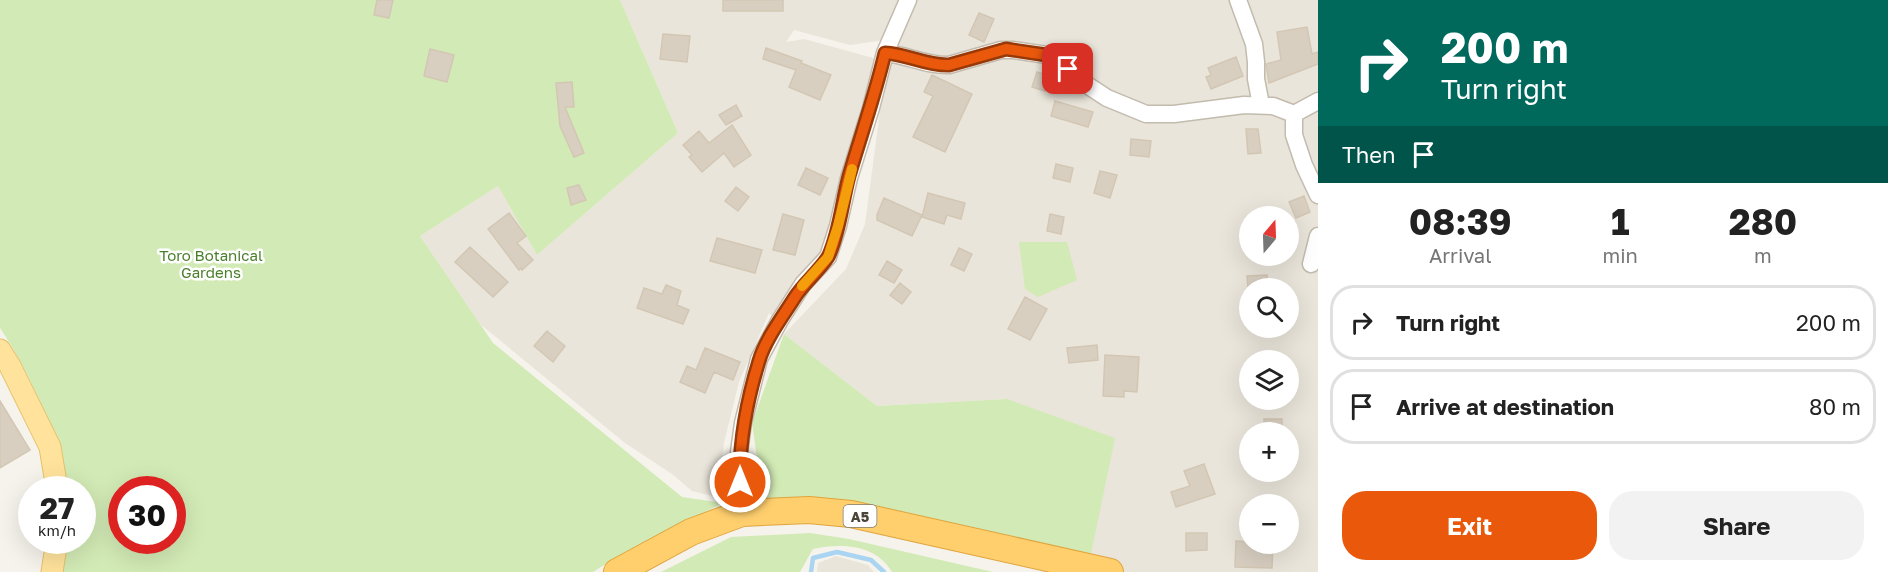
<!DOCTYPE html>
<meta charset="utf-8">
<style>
body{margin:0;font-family:"Golos Text",sans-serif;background:#f2f2f2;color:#222;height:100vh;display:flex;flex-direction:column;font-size:22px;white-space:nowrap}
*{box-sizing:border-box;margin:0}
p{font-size:20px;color:#767676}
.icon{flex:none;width:33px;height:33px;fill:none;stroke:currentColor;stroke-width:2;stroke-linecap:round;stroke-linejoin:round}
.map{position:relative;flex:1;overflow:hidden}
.drawer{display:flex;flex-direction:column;background:#fff;width:570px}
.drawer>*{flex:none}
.hud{background:#00695c;color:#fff;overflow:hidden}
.needle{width:39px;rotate:19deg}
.tools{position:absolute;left:1239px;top:206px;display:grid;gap:12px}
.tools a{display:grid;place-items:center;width:60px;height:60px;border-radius:50%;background:#fff;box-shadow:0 6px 24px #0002;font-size:30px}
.speed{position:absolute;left:18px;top:476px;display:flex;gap:12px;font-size:30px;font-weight:700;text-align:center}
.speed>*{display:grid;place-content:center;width:78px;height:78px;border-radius:50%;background:#fff;box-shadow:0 6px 24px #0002;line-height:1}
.speed small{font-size:15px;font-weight:400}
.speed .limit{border:9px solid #d22;background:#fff;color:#111}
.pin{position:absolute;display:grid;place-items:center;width:51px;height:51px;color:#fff;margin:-26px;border-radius:12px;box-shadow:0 3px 9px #0006}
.me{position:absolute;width:66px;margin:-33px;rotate:0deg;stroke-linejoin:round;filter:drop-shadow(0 0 4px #0008)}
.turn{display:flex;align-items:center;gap:21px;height:126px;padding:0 24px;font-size:27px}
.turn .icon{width:78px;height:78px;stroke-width:2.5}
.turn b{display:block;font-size:42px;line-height:51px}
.then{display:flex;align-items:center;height:57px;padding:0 24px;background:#0003;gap:12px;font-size:22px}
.eta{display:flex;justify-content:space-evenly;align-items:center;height:102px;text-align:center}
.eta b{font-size:36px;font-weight:700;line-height:42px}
.action{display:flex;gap:12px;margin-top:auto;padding:12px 24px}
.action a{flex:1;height:69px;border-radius:24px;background:#ea580c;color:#fff;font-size:24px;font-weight:700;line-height:69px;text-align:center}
.action a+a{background:#f2f2f2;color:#222}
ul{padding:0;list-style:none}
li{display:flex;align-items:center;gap:18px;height:75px;margin:0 12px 9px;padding:0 12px;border:3px solid #e0e0e0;border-radius:24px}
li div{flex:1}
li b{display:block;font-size:22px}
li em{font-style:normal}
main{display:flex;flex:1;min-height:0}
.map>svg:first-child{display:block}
</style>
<main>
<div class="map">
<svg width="1318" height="572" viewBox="0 0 1318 572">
<rect width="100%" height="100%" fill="#f6f3ec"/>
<!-- residential -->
<path fill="#eae5da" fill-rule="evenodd" d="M 620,0 L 899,0 L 885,40 L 850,45 L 794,30 L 786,42 L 804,39 L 877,59 L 859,114 L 839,250 L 772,316 L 769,313 L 739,382 L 724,443 L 717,497 L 692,491 L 672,474 L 625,443 L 480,324 L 420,236 L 498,186 L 537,255 L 678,133 Z
M 917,0 L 1318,0 L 1318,572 L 1121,572 L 1089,564 L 1007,399 L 877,406 L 784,334 L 846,269 L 865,224 L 888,51 ZM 1250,216 L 1288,216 L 1288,255 L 1250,255 ZM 1250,288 L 1288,288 L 1288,327 L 1250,327 ZM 1250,360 L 1288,360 L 1288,399 L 1250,399 ZM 1250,432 L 1288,432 L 1288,471 L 1250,471 ZM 1250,504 L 1288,504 L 1288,543 L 1250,543 Z
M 836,556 L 868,565 L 874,572 L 817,572 L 818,563 Z"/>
<!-- green -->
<path fill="#d2eab5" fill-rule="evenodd" d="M 0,0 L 620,0 L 678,133 L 537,255 L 498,186 L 420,236 L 493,343 L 682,497 L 723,503 L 625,552 L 593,572 L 63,572 L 67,540 L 82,540 L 82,489 L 70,489 C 54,432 33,377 0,328 ZM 122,489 L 172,489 L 172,540 L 122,540 Z
M 1019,242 L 1067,242 L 1077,280 L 1038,297 L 1025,289 Z
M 784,334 L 877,406 L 1007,399 L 1115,438 L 1089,564 L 1006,542 L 787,498 L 763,500 L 752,423 Z
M 810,533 L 849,539 L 993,572 L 892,572 C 876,544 841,543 813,549 L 800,572 L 661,572 L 731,537 Z"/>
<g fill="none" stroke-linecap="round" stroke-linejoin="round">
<!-- stream -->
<path stroke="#a9d4f2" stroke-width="4.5" d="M 811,572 L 813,558 L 837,552 L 871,560 L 884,572"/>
</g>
<!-- building -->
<path fill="#d8cfc1" stroke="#d3c7b4" stroke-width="1.5" d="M 377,0 L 393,0 L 389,18 L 374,15 Z
M 723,0 L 783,0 L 783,11 L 723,11 Z
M 979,13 L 994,19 L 984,42 L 969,35 Z
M 1307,27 L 1312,54 L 1318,52 L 1318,64 L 1269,83 L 1266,64 L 1281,60 L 1277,32 Z
M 663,34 L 690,36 L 687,62 L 660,59 Z
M 766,48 L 802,61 L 801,63 L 831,75 L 820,100 L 789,87 L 796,70 L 763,59 Z
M 430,49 L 454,55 L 447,82 L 424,76 Z
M 1236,57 L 1243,76 L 1211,89 L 1206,77 L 1211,75 L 1208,68 Z
M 1037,72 L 1050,76 L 1045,91 L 1032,87 Z
M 932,75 L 972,94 L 945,152 L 913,137 L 933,96 L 924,92 Z
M 572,82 L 574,107 L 565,107 L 584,153 L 574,157 L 560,126 L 556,83 Z
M 1055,101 L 1093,112 L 1088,127 L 1051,116 Z
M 736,105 L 742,116 L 726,125 L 719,115 Z
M 732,125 L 751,155 L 734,167 L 724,153 L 702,172 L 689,157 L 692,155 L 683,145 L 699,131 L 709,143 Z
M 1246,129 L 1258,129 L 1261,153 L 1248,154 Z
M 1131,139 L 1151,141 L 1149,157 L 1130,155 Z
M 1056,164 L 1073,168 L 1070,182 L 1053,178 Z
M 806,168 L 828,178 L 820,195 L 798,185 Z
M 1100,171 L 1117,175 L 1110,198 L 1094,193 Z
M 579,185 L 586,200 L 571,205 L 567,188 Z
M 736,187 L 749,197 L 738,211 L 725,201 Z
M 928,193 L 965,203 L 961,219 L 947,215 L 944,224 L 922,217 Z
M 1304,196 L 1310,212 L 1296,218 L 1289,202 Z
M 884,198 L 922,215 L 912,236 L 877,220 L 877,215 Z
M 509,213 L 526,236 L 517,243 L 533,260 L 522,270 L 521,268 L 519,270 L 488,229 Z
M 783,214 L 804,220 L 795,255 L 773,250 Z
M 1050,214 L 1064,217 L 1061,234 L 1047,231 Z
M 717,238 L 762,250 L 755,273 L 710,261 Z
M 470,247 L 508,282 L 493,297 L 455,262 Z
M 959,248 L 972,254 L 964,271 L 951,265 Z
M 887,261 L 902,270 L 894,283 L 879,275 Z
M 1267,275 L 1268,288 L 1248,288 L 1247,276 Z
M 900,283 L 911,292 L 902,304 L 890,295 Z
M 666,285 L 681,291 L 677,305 L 689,310 L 683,324 L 637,308 L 644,288 L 662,294 Z
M 1025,297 L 1047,309 L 1030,340 L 1008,329 Z
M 547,331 L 565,346 L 553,362 L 534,346 Z
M 1097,345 L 1098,360 L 1069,363 L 1067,348 Z
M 705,348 L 740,362 L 733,380 L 714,372 L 705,393 L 680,382 L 687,366 L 696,370 Z
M 1105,355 L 1139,357 L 1137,392 L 1124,391 L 1124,397 L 1103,396 Z
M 0,401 L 30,450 L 0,468 Z
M 1264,419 L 1282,419 L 1282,432 L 1264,432 Z
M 1204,464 L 1215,494 L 1176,507 L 1171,492 L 1190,486 L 1184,471 Z
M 1186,533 L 1207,533 L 1207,550 L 1186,551 Z
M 1236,541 L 1273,543 L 1272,568 L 1235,567 Z"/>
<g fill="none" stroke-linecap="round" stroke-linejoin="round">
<defs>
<path id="minor" d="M 1238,0 L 1254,44 L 1256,62 L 1256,79 L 1261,105
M 885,53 C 907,55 927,66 949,65 L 1001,50 L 1013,50 L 1053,56 L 1078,79 L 1107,98 L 1146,114 L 1174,114 L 1244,105 L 1273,106 L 1294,114 L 1318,101
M 1294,114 L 1294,135 L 1304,165 L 1318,195
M 1311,264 L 1318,236
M 742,513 L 739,452 L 743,423 L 759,359 L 780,320 L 803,284 L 828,257 L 838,226 L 849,178 L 871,108 L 885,53 L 908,0"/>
<path id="major" d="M 0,350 L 10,366 L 50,447 L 57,489
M 52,572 L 57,540"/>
<path id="highway" d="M 617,572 L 691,532 L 742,513 L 809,510 L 851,514 L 1110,572"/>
</defs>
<!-- minor casing -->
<use href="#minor" stroke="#c2bbae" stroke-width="19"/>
<!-- major casing -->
<use href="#major" stroke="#e6c16a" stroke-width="23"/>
<!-- highway casing -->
<use href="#highway" stroke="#e0a43c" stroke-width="28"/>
<!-- minor -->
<use href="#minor" stroke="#fff" stroke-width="16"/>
<!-- major -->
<use href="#major" stroke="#ffe39c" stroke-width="21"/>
<!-- highway -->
<use href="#highway" stroke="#ffcf6e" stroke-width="26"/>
</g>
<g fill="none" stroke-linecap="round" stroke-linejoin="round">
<defs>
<path id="route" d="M 740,482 C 739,440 747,400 759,361 C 765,340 783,316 795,297 C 803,284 824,266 829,255 C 840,230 842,202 849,176 C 861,135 875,95 885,53 C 907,54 927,66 949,65 L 1006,49 L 1053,56 L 1068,69"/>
</defs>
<!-- route casing -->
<use href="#route" stroke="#983908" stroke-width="15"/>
<!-- route -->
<use href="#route" stroke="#ea580c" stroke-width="10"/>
<!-- slow -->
<path stroke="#f59e0b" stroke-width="10" d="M 802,286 L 828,257 L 838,226 L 852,169"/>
</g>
<g text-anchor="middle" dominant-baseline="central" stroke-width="5" stroke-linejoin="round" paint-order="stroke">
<!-- shield labels -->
<rect fill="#fff" stroke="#817c74" stroke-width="1.5" x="843.5" y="505" width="33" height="22" rx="4.5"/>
<g font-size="14" font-weight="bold" fill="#4b4439">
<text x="860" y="516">A5</text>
</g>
<!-- park labels -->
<g font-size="15" fill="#4a7f2a" stroke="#fff">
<text x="211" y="255">Toro Botanical<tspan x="211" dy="17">Gardens</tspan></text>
</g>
</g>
</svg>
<div class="tools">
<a><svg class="needle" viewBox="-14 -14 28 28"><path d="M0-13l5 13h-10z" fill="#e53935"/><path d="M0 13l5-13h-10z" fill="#767676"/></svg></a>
<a><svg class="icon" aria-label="search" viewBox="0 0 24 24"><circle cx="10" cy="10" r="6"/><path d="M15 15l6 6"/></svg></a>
<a><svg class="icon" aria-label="layers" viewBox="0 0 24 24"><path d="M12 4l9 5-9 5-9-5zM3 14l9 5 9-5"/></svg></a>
<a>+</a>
<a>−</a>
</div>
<div class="speed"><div>27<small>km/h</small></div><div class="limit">30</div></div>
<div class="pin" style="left:1068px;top:69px;background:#d93025"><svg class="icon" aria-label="arrive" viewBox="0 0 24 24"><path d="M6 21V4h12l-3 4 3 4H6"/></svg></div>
<svg class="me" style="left:740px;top:482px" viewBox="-20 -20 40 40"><circle r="17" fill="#ea580c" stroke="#fff" stroke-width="3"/><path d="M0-11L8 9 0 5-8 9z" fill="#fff"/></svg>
</div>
<section class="drawer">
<div class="hud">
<div class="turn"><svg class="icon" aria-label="right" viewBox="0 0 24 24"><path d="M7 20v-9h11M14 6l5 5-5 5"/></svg><div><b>200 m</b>Turn right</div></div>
<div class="then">Then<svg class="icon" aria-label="arrive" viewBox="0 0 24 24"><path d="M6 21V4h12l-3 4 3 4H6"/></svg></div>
</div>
<div class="eta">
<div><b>08:39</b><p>Arrival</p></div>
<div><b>1</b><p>min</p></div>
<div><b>280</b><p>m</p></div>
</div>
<ul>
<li><svg class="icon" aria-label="right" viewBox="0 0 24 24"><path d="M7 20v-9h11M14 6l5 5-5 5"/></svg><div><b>Turn right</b></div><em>200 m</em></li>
<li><svg class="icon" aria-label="arrive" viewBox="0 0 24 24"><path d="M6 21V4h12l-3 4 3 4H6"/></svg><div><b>Arrive at destination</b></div><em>80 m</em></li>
</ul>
<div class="action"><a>Exit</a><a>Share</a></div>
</section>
</main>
